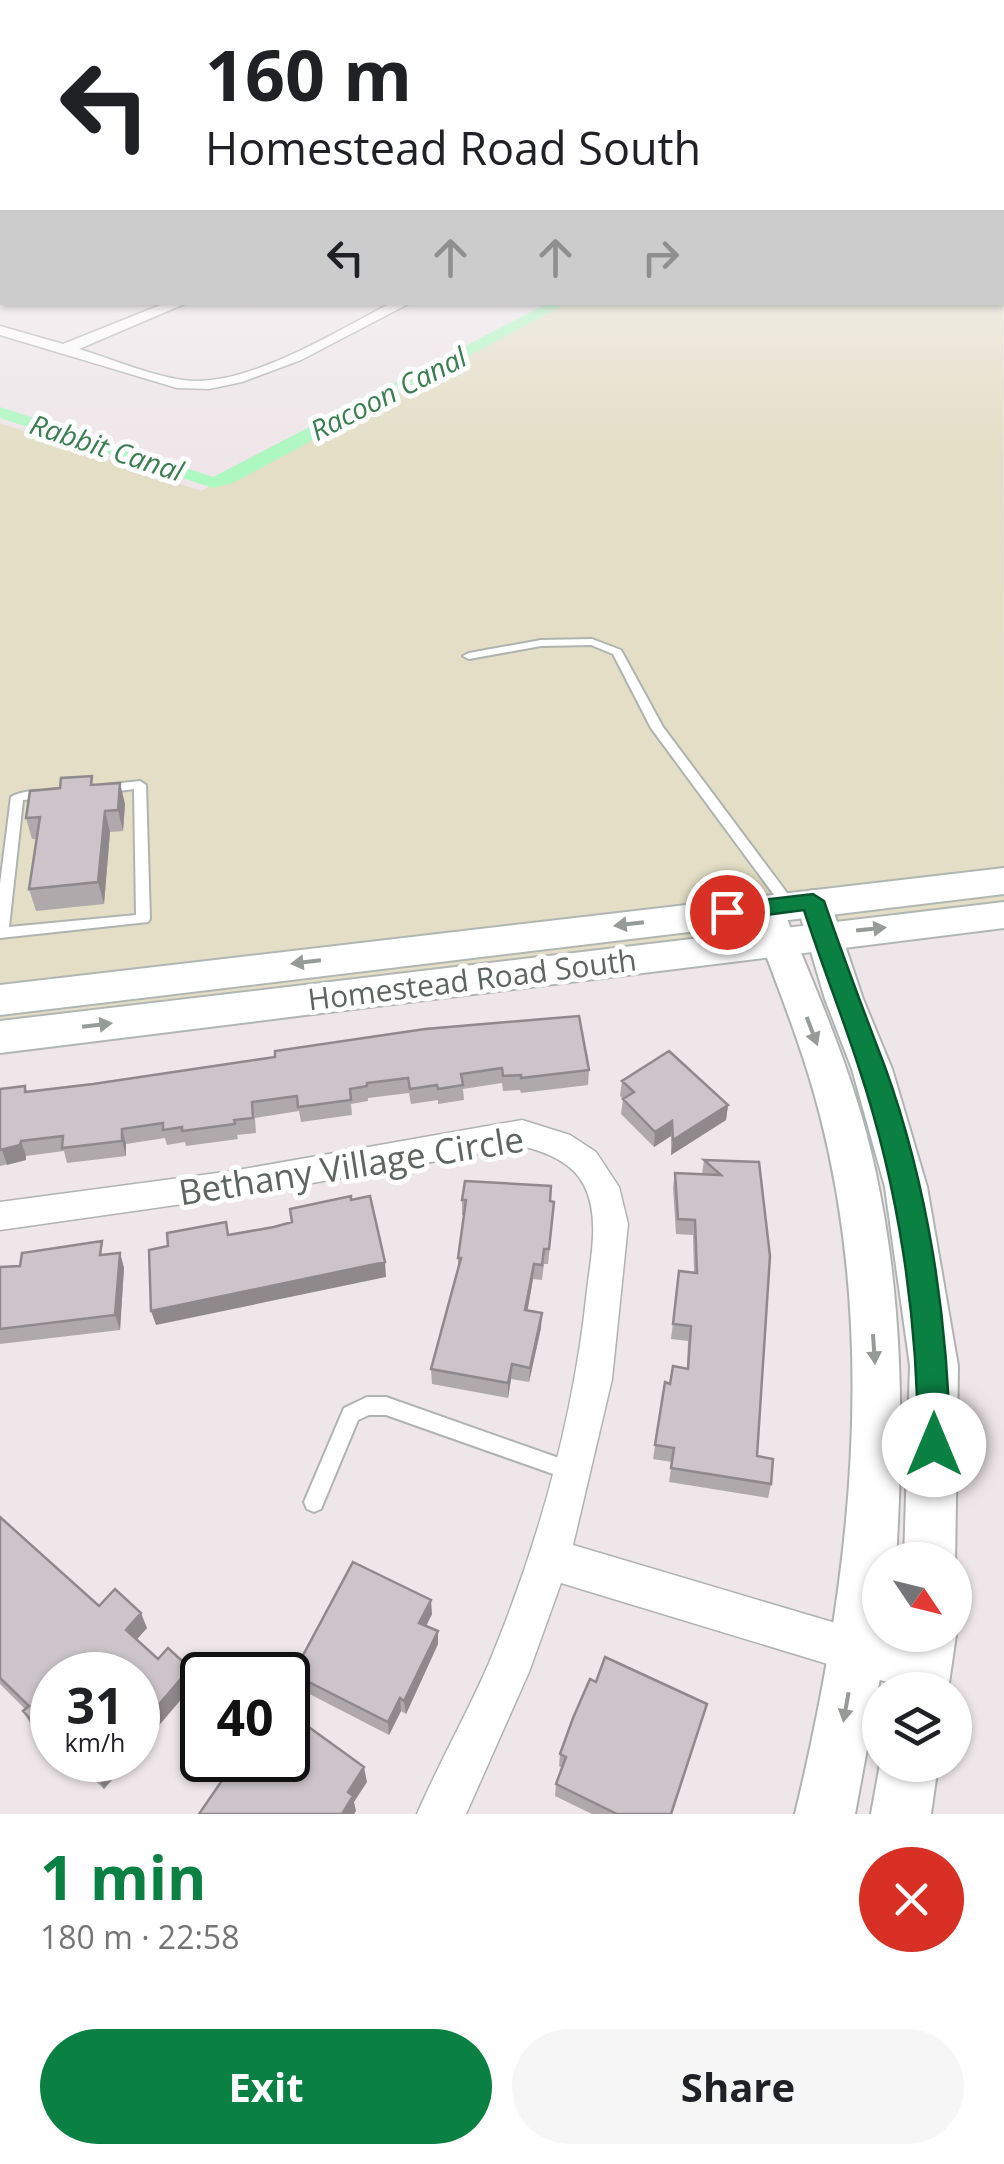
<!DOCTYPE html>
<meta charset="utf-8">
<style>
body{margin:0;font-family:"Open Sans",sans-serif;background:#f6f6f6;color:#202124;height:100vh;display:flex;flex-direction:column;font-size:38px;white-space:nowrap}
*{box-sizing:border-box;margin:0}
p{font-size:32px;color:#757577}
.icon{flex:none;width:55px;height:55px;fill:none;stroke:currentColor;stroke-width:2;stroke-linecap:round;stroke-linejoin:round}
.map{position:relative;height:1814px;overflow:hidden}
.side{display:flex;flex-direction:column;background:#fff;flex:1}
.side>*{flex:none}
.hud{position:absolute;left:0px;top:0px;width:1005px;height:305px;box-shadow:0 2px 8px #0004;background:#fff;color:#202124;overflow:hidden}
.needle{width:65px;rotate:125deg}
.buttons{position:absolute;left:862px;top:1542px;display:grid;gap:20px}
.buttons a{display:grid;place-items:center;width:110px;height:110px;border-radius:50%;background:#fff;box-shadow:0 2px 8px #0004;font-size:50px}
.speed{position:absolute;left:30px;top:1652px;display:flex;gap:20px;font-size:50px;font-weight:700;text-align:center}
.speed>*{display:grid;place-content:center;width:130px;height:130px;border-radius:50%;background:#fff;box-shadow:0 2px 8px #0004;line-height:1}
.speed small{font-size:25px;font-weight:400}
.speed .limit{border:5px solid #111;border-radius:15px;background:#fff;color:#111}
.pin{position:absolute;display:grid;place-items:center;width:85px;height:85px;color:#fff;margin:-42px;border:5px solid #fff;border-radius:50%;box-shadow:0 2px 10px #0007}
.me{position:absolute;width:110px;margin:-55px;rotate:0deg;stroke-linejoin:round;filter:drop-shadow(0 0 8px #0008)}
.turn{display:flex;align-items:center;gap:35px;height:210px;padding:0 40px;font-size:45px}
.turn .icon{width:130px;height:130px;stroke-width:2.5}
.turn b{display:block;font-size:70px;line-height:85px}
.lanes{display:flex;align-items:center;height:95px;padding:0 40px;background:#0003;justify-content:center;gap:50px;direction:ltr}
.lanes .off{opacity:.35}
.round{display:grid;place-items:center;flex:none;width:105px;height:105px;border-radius:52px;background:#f6f6f6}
.overview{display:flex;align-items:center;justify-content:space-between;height:170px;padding:0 40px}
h1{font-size:60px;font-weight:700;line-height:75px;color:#0b8043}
.cta{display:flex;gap:20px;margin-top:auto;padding:20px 40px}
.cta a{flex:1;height:115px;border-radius:60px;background:#0b8043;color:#fff;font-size:40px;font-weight:700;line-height:115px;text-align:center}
.cta a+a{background:#f6f6f6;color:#202124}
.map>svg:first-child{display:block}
</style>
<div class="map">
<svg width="1004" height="1814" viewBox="0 0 1004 1814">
<rect width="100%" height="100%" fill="#eee6e9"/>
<!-- green -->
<path fill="#e3dec5" d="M 1003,295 L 1004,871 L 797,892 L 0,989 L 0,423 L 201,491 L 564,303 L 1002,302 Z
M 1004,890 L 1004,902 L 834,924 L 829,909 Z
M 755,918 L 760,933 L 0,1027 L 0,1010 Z"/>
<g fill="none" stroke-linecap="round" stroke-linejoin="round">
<!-- canal -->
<path fill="#adf7c1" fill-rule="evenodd" d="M 550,302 L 569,302 L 233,483 L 213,488 L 0,418 L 0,407 L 213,477 Z"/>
<defs>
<path id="service" d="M 592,639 L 621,650 L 663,727 L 793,901 L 795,904 L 793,907 L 783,907 L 651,728 L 613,654 L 591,645 L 541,646 L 469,659 L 463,656 L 469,653 L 541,640 Z
M 140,781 L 146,785 L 150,919 L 148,922 L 0,938 L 0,884 L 11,797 C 20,791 44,788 53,794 L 47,798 L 23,800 L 9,927 L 136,915 L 134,789 L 103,793 L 97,789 L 103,785 Z
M 367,1397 L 386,1397 L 573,1463 L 580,1465 L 583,1472 L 580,1479 L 573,1481 L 386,1415 L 369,1415 L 358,1420 L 321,1509 L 314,1512 L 307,1509 L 304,1502 L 344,1408 Z"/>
<path id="minor" d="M 2,215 L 2,223 L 0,224 L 0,216 Z
M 1002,263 L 1004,263 L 1004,272 L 1002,272 Z
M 0,284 L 2,284 L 2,292 L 0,292 Z
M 168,302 L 189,302 L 79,349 C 112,359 149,375 183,380 C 246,389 338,330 393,302 L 412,302 L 301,360 L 242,382 L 209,389 L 177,388 L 0,335 L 0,326 L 63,344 Z
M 522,1120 L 570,1135 L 596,1152 L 619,1187 L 628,1224 L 612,1379 L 573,1545 L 923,1649 L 939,1655 L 945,1671 L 939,1687 L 913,1690 L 561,1583 L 529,1672 L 466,1814 L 417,1814 C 439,1763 467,1714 489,1663 C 538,1545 574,1417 587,1290 C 591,1256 600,1217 584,1185 C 572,1162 546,1152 522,1146 L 232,1197 L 0,1230 L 0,1202 L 232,1171 Z"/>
<path id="tertiary" d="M 813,890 L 825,893 L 830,901 L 863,999 L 892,1069 L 927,1187 L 958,1366 L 955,1566 L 955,1560 L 904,1560 L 910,1366 L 885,1187 L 852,1069 L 825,999 L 796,901 L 801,893 Z
M 765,896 L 777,899 L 782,907 C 810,975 840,1043 861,1114 C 903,1259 905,1411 896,1560 L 880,1560 L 880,1635 L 888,1635 L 855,1814 L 795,1814 C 850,1586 879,1345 820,1115 C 802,1044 773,976 748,907 L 753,899 Z
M 955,1633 L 956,1635 L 948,1690 L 892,1690 L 900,1635 Z
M 880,1764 L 938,1765 L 931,1814 L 871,1814 Z"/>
<path id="secondary" d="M 1004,868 L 1004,894 L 0,1015 L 0,985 Z
M 1004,902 L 1004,928 L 0,1053 L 0,1021 Z"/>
</defs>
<!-- service casing -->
<use href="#service" stroke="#afb4b1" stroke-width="4"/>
<!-- minor casing -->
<use href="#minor" stroke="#afb4b1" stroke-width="3"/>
<!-- tertiary casing -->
<use href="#tertiary" stroke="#afb4b1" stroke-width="4"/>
<!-- secondary casing -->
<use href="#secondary" stroke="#b0b7b3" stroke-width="4"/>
<!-- service -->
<use href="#service" fill="#fff" fill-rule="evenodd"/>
<!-- minor -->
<use href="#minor" fill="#fff" fill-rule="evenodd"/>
<!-- tertiary -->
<use href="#tertiary" fill="#fff" fill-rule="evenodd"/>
<!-- secondary -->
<use href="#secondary" fill="#fff" fill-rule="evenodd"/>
</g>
<!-- wall -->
<path fill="#afa9ac" d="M 94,785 L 125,804 L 123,831 L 110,832 L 104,904 L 36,911 L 29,889 L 37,839 L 32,839 L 26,818 L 60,788 Z
M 275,1057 L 589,1070 L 588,1085 L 521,1093 L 520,1090 L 503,1091 L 502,1083 L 463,1089 L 464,1100 L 438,1104 L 438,1100 L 411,1104 L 409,1093 L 368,1098 L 368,1101 L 351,1104 L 352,1115 L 301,1122 L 299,1111 L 255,1118 L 256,1133 L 237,1135 L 238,1139 L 186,1146 L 185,1142 L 167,1145 L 165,1138 L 126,1144 L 126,1156 L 67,1163 L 64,1151 L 26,1156 L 26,1160 L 0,1166 L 0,1089 L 25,1086 L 27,1091 L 93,1084 Z
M 622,1081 L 728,1105 L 726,1120 L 671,1155 L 671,1136 L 654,1147 L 621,1114 L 623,1099 L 620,1096 Z
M 704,1160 L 759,1162 L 757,1456 L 771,1484 L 768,1498 L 669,1482 L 672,1462 L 653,1459 L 665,1382 L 670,1384 L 687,1368 L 688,1341 L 671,1339 L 679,1271 L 694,1273 L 693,1235 L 676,1234 L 673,1188 L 675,1173 L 702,1174 Z
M 462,1200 L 550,1201 L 553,1217 L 548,1264 L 544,1264 L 542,1280 L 533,1279 L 527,1311 L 541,1328 L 529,1382 L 511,1379 L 508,1398 L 432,1384 L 431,1369 L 458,1271 L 458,1258 L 464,1215 L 462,1215 Z
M 120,1253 L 124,1268 L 120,1330 L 0,1344 L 0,1267 Z
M 0,1517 L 99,1606 L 147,1628 L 136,1639 L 158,1659 L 195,1683 L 138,1750 L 138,1675 L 52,1675 L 52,1749 L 31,1725 L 23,1711 L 25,1709 L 0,1684 Z
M 432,1614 L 426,1626 L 438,1631 L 438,1644 L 406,1714 L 401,1711 L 389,1735 L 296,1687 L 293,1674 Z
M 596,1682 L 707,1704 L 672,1814 L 592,1814 L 555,1796 L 556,1784 L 562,1768 L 559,1766 L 560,1754 Z
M 63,1760 L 129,1760 L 104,1789 L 87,1773 L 82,1778 Z"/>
<!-- shaded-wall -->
<path fill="#8f898c" d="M 120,783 L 125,804 L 123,831 L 118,810 Z
M 105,811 L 110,832 L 104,904 L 98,882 Z
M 728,1105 L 726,1120 L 671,1155 L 673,1140 Z
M 672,1121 L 671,1136 L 654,1147 L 655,1132 Z
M 122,1129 L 126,1144 L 126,1156 L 122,1141 Z
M 21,1141 L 26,1156 L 26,1160 L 7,1165 L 2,1150 Z
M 120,1253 L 124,1268 L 120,1330 L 115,1315 Z
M 385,1262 L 386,1277 L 156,1325 L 151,1311 Z
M 534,1264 L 533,1279 L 525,1325 L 525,1310 Z
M 542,1313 L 541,1328 L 529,1382 L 530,1368 Z
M 512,1364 L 511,1379 L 508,1398 L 508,1383 Z
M 431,1600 L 432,1614 L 421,1636 L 419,1623 Z
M 141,1613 L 147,1628 L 132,1645 L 126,1630 Z
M 438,1631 L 438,1644 L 406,1714 L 404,1701 Z
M 190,1668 L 195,1683 L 138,1750 L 138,1729 Z
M 400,1698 L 401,1711 L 389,1735 L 388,1722 Z
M 79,1760 L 87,1773 L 82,1778 L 74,1765 Z
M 110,1760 L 129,1760 L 104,1789 L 97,1776 Z
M 364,1767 L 367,1782 L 354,1802 L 356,1811 L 354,1814 L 342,1814 L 348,1792 Z"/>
<!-- building -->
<path fill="#ccc4c8" stroke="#8f898c" stroke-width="2.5" d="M 92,776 L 91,785 L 120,783 L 118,810 L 105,811 L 98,882 L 29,889 L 40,817 L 26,818 L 30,791 L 60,788 L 61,778 Z
M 579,1016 L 589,1070 L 521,1078 L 521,1075 L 503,1076 L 502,1068 L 461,1074 L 463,1085 L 438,1089 L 437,1085 L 410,1089 L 408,1078 L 367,1083 L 367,1086 L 350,1089 L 351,1100 L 298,1107 L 297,1096 L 252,1102 L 253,1118 L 234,1120 L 235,1124 L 182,1131 L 182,1127 L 163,1130 L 163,1123 L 122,1129 L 122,1141 L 62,1148 L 63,1136 L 21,1141 L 20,1145 L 0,1150 L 0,1089 L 25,1086 L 25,1092 L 93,1084 L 275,1057 L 275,1051 L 425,1029 Z
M 669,1051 L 728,1105 L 673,1140 L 672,1121 L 655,1132 L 623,1099 L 634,1092 L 622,1081 Z
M 704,1160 L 759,1162 L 770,1256 L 757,1456 L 773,1459 L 771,1484 L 671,1468 L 674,1448 L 655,1445 L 665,1382 L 670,1384 L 673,1366 L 688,1369 L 691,1326 L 673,1324 L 679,1271 L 697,1273 L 695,1220 L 678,1219 L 675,1173 L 721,1175 Z
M 465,1181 L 551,1186 L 550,1201 L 554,1202 L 549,1249 L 544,1249 L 542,1265 L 534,1264 L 525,1310 L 542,1313 L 530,1368 L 512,1364 L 508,1383 L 431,1369 L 461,1258 L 458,1258 L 466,1200 L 462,1200 Z
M 351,1196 L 351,1200 L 370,1196 L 385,1262 L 151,1311 L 149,1250 L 168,1246 L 167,1233 L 226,1222 L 228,1235 L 274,1227 L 292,1222 L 290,1209 Z
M 102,1241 L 100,1255 L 120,1253 L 115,1315 L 0,1329 L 0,1267 L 20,1266 L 22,1253 Z
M 0,1517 L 99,1606 L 115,1589 L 141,1613 L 126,1630 L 158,1659 L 168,1648 L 190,1668 L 138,1729 L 138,1675 L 52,1675 L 52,1743 L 23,1711 L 29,1706 L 0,1678 Z
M 353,1562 L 431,1600 L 419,1623 L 438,1631 L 404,1701 L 400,1698 L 388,1722 L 293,1674 Z
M 605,1657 L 707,1704 L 671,1814 L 617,1814 L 556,1784 L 566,1757 L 560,1754 L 573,1718 L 590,1679 L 596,1682 Z
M 288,1712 L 364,1767 L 348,1792 L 353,1796 L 342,1814 L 199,1814 L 236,1760 L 288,1760 Z
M 80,1760 L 110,1760 L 97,1776 Z"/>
<!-- one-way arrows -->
<defs><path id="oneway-solid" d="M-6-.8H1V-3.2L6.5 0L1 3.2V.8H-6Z" transform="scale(2.5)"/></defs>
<g fill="#969b98">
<use href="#oneway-solid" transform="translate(629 924) rotate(173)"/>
<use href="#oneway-solid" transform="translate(871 929) rotate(-6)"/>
<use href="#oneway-solid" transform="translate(306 962) rotate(173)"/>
<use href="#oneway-solid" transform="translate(97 1025) rotate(-7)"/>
<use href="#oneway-solid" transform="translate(812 1031) rotate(69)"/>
<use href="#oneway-solid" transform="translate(874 1349) rotate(86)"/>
<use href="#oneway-solid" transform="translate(846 1707) rotate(100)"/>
</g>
<!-- sky -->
<linearGradient id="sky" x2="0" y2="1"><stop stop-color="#90cfd8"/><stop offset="0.44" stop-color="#f7f4f5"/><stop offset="1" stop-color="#f7f4f5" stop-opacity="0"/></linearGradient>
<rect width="1004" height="455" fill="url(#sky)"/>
<!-- route -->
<path fill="#0b8043" stroke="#07532c" stroke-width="2.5" d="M 813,894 L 824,901 C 843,957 864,1012 885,1067 C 928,1186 948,1319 950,1445 L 945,1456 L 934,1460 L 923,1456 L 918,1445 C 918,1319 899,1188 859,1068 C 842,1015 821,963 804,910 L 727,920 L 716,912 L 727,904 Z"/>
<g text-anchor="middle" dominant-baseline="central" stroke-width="10" stroke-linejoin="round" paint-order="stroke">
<!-- far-water labels -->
<g font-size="28" font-style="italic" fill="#3b7e52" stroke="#fff">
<text transform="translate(388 393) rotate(-27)">Racoon Canal</text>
<text transform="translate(107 447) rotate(18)">Rabbit Canal</text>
</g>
<!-- street labels -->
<g font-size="30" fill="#5e6560" stroke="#fff">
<text transform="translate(472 979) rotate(-7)">Homestead Road South</text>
</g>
<!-- near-street labels -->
<g font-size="35" fill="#5e6560" stroke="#fff">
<text transform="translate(351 1165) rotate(-9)">Bethany Village Circle</text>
</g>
</g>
</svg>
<div class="buttons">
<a><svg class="needle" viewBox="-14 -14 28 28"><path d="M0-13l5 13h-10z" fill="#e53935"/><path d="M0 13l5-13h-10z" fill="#757577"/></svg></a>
<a><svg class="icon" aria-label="layers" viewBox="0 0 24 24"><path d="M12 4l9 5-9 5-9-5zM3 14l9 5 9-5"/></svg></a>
</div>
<div class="speed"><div>31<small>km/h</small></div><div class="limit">40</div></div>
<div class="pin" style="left:727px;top:912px;background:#d93025"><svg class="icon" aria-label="arrive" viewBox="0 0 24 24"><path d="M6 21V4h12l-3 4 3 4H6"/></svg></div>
<svg class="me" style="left:934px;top:1445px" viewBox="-20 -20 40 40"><circle r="19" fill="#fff"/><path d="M0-13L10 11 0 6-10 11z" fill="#0b8043"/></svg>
<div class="hud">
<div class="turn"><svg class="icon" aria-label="left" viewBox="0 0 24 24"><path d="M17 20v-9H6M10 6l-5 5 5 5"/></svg><div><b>160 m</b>Homestead Road South</div></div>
<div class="lanes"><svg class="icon" aria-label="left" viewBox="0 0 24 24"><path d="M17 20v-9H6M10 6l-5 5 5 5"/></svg><svg class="icon off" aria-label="ahead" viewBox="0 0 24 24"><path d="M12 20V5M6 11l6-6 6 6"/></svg><svg class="icon off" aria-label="ahead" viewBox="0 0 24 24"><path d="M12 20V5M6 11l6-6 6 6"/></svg><svg class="icon off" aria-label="right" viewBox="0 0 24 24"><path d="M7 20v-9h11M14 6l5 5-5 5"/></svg></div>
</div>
</div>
<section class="side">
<div class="overview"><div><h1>1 min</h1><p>180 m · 22:58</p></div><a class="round" style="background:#d93025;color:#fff"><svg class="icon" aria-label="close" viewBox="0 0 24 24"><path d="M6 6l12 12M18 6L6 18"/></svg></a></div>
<div class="cta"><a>Exit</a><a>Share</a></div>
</section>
